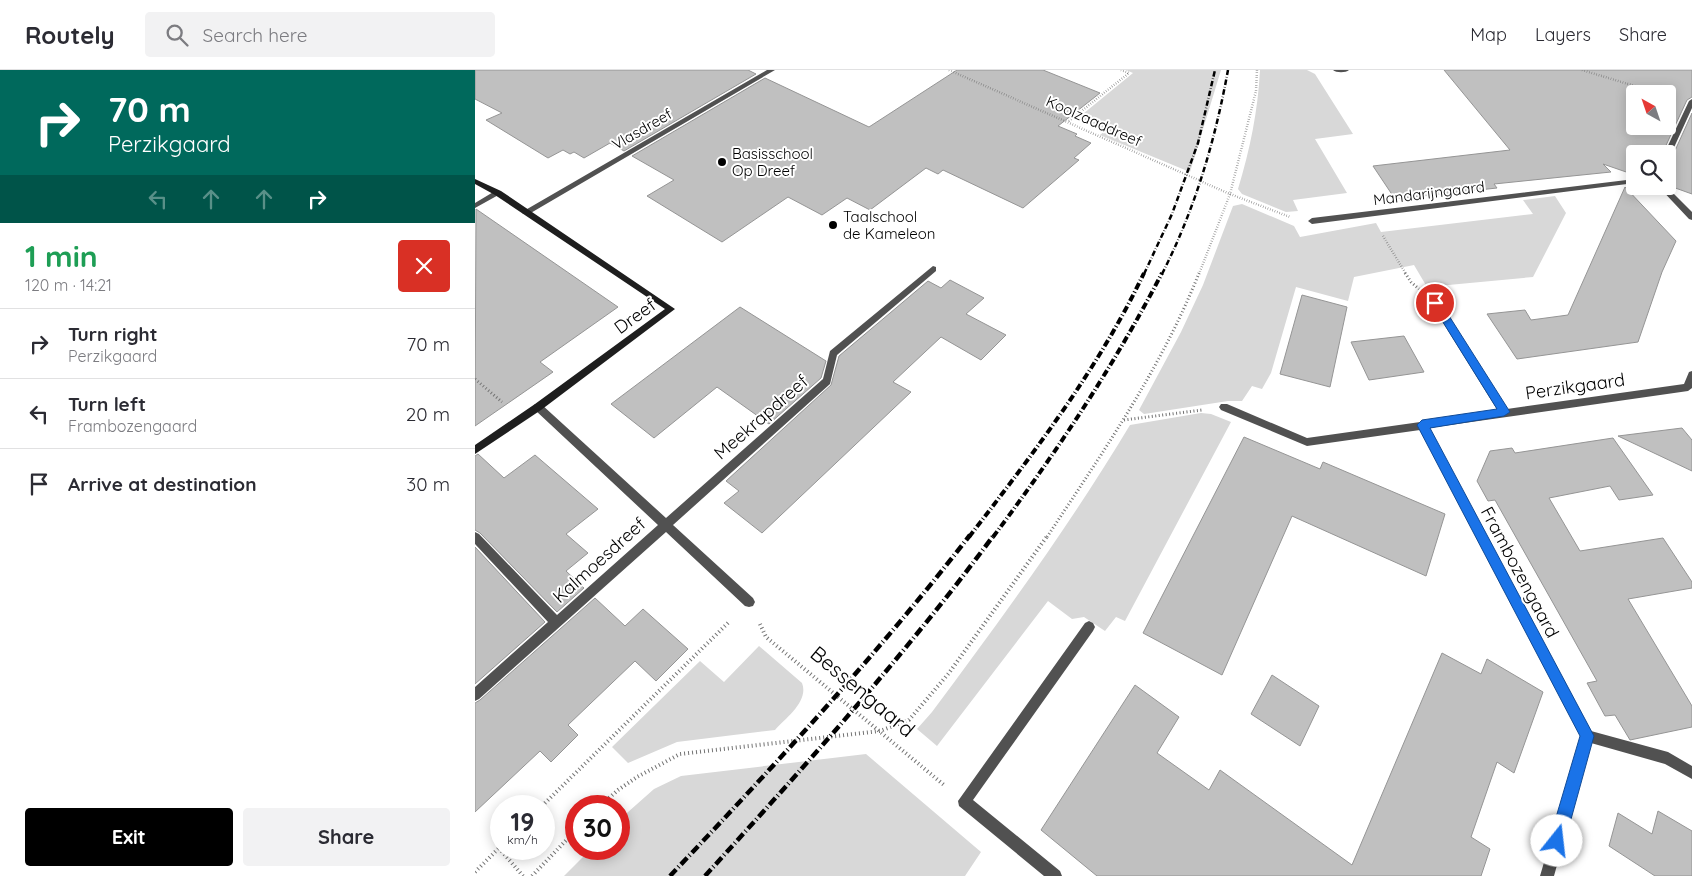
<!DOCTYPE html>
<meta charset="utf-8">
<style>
body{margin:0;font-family:Quicksand,sans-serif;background:#f2f2f3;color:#2b2b33;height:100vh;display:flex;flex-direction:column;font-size:19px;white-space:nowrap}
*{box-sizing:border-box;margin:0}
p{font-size:16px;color:#7c7c81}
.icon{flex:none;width:28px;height:28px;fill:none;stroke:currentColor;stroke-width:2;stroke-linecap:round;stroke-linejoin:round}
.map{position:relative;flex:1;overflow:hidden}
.sheet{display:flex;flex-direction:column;background:#fff;width:475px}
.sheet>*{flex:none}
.banner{background:#00695c;color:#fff;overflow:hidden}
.needle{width:32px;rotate:320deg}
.controls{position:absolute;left:1151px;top:15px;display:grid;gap:10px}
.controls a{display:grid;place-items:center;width:50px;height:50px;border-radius:5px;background:#fff;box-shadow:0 2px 12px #0003;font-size:25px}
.speed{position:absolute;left:15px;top:725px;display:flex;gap:10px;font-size:25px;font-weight:700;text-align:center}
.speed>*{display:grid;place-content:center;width:65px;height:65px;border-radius:50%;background:#fff;box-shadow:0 2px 12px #0003;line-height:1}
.speed small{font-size:12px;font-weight:400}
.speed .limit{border:8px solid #d22;background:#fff;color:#111}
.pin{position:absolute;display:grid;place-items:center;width:42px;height:42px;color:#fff;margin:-21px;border:2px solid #fff;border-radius:50%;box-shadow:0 1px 5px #0007}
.me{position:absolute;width:55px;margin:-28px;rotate:16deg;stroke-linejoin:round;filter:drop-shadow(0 0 4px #0008)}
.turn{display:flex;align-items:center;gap:18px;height:105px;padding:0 25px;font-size:22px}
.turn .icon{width:65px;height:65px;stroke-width:2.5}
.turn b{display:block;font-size:35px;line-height:42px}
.lanes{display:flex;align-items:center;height:48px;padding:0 25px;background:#0003;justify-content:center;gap:25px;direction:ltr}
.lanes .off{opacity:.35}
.round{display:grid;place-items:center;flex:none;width:52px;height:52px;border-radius:5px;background:#f2f2f3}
.overview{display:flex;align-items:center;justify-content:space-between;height:85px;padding:0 25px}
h1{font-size:30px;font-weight:700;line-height:38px;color:#1e9e55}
.primary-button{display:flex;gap:10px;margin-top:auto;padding:10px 25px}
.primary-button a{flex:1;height:58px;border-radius:5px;background:#000;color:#fff;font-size:20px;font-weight:700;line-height:58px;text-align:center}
.primary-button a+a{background:#f2f2f3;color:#2b2b33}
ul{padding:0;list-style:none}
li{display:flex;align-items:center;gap:15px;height:70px;padding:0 25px;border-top:1px solid #e1e1e2}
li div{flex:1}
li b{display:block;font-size:19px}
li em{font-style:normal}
header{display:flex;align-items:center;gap:30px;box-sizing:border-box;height:70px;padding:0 25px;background:#fff;border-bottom:1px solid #e1e1e2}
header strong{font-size:24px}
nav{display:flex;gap:28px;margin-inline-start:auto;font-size:18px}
.search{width:350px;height:45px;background:#f2f2f3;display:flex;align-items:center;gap:12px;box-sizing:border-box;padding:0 18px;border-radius:5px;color:#7c7c81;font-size:19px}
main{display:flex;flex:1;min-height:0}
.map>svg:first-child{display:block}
</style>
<header>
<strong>Routely</strong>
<div class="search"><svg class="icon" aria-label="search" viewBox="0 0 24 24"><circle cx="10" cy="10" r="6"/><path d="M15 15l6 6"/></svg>Search here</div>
<nav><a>Map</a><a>Layers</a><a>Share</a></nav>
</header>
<main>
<section class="sheet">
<div class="banner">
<div class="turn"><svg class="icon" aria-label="right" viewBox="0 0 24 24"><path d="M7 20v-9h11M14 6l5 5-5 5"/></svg><div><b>70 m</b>Perzikgaard</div></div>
<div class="lanes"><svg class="icon off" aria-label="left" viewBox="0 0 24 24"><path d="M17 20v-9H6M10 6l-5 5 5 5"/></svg><svg class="icon off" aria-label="ahead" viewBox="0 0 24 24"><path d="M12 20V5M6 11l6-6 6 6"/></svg><svg class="icon off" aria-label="ahead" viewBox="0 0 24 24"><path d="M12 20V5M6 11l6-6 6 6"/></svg><svg class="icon" aria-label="right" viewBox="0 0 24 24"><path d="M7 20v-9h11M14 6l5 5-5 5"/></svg></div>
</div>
<div class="overview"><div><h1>1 min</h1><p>120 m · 14:21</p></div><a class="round" style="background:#d93025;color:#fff"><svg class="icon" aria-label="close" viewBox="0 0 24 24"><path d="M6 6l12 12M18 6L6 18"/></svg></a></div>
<ul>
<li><svg class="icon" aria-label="right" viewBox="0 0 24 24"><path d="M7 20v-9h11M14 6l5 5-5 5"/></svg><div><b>Turn right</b><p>Perzikgaard</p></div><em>70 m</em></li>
<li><svg class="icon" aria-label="left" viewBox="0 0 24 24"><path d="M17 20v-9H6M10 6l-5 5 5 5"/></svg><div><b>Turn left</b><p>Frambozengaard</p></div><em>20 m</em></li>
<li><svg class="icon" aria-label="arrive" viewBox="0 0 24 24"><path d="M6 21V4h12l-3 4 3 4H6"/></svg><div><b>Arrive at destination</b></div><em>30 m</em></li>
</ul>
<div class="primary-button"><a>Exit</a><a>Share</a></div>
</section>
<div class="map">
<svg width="1217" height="806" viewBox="0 0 1217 806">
<rect width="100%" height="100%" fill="#fff"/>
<!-- green -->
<path fill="#d8d8d8" d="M 651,0 L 746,0 L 715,102 L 625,65 L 631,60 L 603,48 L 658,3 Z
M 785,0 L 832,0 L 840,4 L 878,64 L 840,69 L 872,123 L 818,130 L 823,141 L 811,142 L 767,124 L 763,119 C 775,80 783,40 785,0 Z
M 1080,126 L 1091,143 L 1058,207 L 952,217 L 939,195 L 879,207 L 873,231 L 821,217 L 796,303 L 787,319 L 777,316 L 767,331 L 753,331 L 669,344 L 664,340 L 706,262 L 728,215 L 758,136 L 767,134 L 819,156 L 825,167 L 901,153 L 906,162 L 1058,144 L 1048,130 Z
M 726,343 L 736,344 L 756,352 L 650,551 L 641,547 L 630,561 L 609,547 L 597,549 L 573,531 L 462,676 L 442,659 L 457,642 C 527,548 595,455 655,355 Z
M 284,576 L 327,613 C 334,631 312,647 300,660 L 202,672 L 153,693 L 137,677 L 225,591 L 249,612 Z
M 391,684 L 506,782 L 490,806 L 89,806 L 116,779 L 144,779 L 144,750 L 179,719 L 206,706 Z"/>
<!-- building -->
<path fill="#c0c0c0" stroke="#959595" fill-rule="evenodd" d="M 0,0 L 273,0 L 281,4 L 149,81 L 135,73 L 109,88 L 99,82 L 95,84 L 88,80 L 73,88 L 11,50 L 27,43 L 0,29 Z
M 482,0 L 568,0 L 625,23 L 583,56 L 602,64 L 600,66 L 616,73 L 599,88 L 604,90 L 548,138 L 468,100 L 463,104 L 451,98 L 395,140 L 372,128 L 347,145 L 313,127 L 247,172 L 172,126 L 199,110 L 157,86 L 290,8 L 394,57 Z
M 969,0 L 1217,0 L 1217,27 L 1212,30 L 1187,84 L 1160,84 L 1160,105 L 1128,94 L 1136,102 L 1019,114 L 1022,118 L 920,129 L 898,96 L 1035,80 ZM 1160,24 L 1192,24 L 1192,56 L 1160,56 Z
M 1217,43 L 1217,124 L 1192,115 L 1192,88 L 1198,85 Z
M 1150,117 L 1201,171 L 1187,202 L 1163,272 L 1042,289 L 1012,244 L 1050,240 L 1056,250 L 1093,245 Z
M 1,139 L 143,237 L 65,292 L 78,302 L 0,356 Z
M 475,210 L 509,228 L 491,244 L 531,265 L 506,290 L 466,267 L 418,312 L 436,322 L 287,463 L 249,433 L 264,421 L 251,411 L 356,315 L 364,286 L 453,211 L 466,218 Z
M 827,225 L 872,237 L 855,317 L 805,304 Z
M 265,237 L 351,291 L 346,308 L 294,354 L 242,317 L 179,368 L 136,334 Z
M 929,266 L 949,302 L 894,310 L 876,272 Z
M 1207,358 L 1217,370 L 1217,401 L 1143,366 Z
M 769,367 L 845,399 L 848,392 L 970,444 L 951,506 L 817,446 L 747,605 L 668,563 Z
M 1138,368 L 1178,425 L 1144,430 L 1135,416 L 1074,428 L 1105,481 L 1188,468 L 1217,512 L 1217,518 L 1153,529 L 1217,636 L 1217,657 L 1155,670 L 1140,645 L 1130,646 L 1112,613 L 1122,611 L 1020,430 L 1013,431 L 1002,411 L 1015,381 L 1037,378 L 1040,383 Z
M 3,384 L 29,408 L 60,385 L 123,439 L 91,464 L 113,483 L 91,501 L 109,518 L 82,542 L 5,463 L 0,460 L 0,386 Z
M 0,477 L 70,552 L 0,614 Z
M 120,528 L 150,556 L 168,539 L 213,579 L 181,611 L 160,591 L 93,655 L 103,665 L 76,692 L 65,681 L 0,742 L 0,633 L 5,630 Z
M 967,583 L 1006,604 L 1012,589 L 1068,622 L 1039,703 L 1022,692 L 996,767 L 1015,779 L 1006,806 L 622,806 L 566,760 L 660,615 L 704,647 L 682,683 L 734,720 L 745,700 L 877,795 Z
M 797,605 L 844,636 L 825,676 L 776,644 Z
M 1183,741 L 1217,761 L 1217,806 L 1180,806 L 1134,776 L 1143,743 L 1177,764 Z"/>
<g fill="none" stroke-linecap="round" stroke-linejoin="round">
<!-- path-far2 -->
<path stroke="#737373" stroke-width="2.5" stroke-dasharray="0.5 2" stroke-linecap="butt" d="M 474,0 L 755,124 L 815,147
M 1107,0 L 1186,24
M 594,51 L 654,3 L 646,0
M 908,166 L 931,204
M 724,204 L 755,124 L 781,21 L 782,0"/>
<!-- path-far1 -->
<path stroke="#737373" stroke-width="3" stroke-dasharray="1 2.5" stroke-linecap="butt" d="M 930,203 L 936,212 L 944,219
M 0,309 L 27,332
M 649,350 L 727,340
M 572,467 C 628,382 687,297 724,203"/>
<!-- path -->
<path stroke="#737373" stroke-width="4" stroke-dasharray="1 3" stroke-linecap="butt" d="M 285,554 L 291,567 L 469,715
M 67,736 L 255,551
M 125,736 L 143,720 L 162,707 L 205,684 L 405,661 L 434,650 L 474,603 L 573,465
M 24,778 L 48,806
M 0,802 L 26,776
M 57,806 L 101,760"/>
<!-- street -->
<path fill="#515151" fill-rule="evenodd" d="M 292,0 L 300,0 L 54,144 L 48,144 L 47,142 Z
M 858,0 L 874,0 C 871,3 861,3 858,0 Z
M 1217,29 L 1217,38 L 1196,84 L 1192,86 L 1192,84 L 1189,84 L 1214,31 Z
M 1160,109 L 1160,113 L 837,154 L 833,151 L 837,148 Z
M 1183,116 L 1191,116 L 1217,142 L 1217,150 L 1214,149 Z
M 20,121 L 23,121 L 27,123 L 0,138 L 0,133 Z
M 458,196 L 461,197 L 461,201 L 362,285 L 355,314 L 198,455 L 278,528 L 280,532 L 278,536 L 274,537 L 270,536 L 191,462 L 4,629 L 0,631 L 0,617 L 73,552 L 0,474 L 0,462 L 4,464 L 82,545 L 183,455 L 60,340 L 58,337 L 60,334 L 66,334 L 191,448 L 348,309 L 355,281 Z
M 960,230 L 963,231 L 1032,339 L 1209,314 L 1214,302 L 1217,301 L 1217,318 L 1213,321 L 954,358 L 1116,661 L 1193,682 L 1217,696 L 1217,709 L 1190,694 L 1116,673 L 1079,806 L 1065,806 L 1106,667 L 945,360 L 832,376 L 746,340 L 744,337 L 746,334 L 752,334 L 832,368 L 1023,341 L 956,233 Z
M 614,551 L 618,553 L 620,557 L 618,561 L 498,730 L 585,801 L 587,806 L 569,806 L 484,736 L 483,731 L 610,553 Z"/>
<!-- secondary -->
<path fill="#1e1e1e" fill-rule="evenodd" d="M 0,109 L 26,121 L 200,239 L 66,340 L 0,384 L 0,375 L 60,334 L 190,239 L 20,125 L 0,114 Z"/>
<!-- rail-far2 -->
<path stroke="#000" stroke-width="2.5" stroke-dasharray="5.5 2 0.5 2" stroke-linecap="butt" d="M 669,204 L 697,144 L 723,73 L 740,0
M 687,204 C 720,139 740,71 753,0"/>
<!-- rail-far1 -->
<path stroke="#000" stroke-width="4" stroke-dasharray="7 2.5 1 2.5" stroke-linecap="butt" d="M 494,467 C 558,384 624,298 669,203
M 518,467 C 581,383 639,296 687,203"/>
<!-- rail -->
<path stroke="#000" stroke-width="4.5" stroke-dasharray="9 3 1 3" stroke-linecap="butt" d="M 195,806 C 299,696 402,585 495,465
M 230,806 C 330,696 430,585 519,465"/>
</g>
<!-- route -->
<path fill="#1a73e8" stroke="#114b97" d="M 960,229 L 964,230 L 1035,342 L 1029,346 L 955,358 L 1119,666 L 1090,771 L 1087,776 L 1082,778 L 1077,776 L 1074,771 L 1105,666 L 942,355 L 947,350 L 1022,339 L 956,233 Z"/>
<!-- markers -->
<g fill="#000" stroke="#fff" stroke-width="2">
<circle cx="247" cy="92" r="5"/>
<circle cx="358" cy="155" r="5"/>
</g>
<g text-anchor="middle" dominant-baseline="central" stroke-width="4" stroke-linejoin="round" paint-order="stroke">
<!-- far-street labels -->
<g font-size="15" fill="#000" stroke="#fff">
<text transform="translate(619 51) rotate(24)">Koolzaaddreef</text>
<text transform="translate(167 59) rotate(-30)">Vlasdreef</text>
<text transform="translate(954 123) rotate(-7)">Mandarijngaard</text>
</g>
<!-- far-poi labels -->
<g font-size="15" fill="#000" stroke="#fff" text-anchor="start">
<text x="257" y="83">Basisschool<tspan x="257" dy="17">Op Dreef</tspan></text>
<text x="368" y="146">Taalschool<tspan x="368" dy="17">de Kameleon</tspan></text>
</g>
<!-- street labels -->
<g font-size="18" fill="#000" stroke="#fff">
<text transform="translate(160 246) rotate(-36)">Dreef</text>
<text transform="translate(1100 316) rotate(-8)">Perzikgaard</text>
<text transform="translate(286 347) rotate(-41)">Meekrapdreef</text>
<text transform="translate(124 490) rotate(-42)">Kalmoesdreef</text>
<text transform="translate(1045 502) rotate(62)">Frambozengaard</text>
</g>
<!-- near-street labels -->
<g font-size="21" fill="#000" stroke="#fff">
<text transform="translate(388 621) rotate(40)">Bessengaard</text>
</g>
</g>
</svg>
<div class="controls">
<a><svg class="needle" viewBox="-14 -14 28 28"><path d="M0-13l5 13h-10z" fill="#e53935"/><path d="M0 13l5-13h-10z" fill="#7c7c81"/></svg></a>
<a><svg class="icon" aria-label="search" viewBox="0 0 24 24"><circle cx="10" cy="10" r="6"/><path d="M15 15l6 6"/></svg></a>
</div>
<div class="speed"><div>19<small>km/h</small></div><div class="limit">30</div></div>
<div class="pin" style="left:960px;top:233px;background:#d93025"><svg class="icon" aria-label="arrive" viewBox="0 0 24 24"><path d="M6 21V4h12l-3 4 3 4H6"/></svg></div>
<svg class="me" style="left:1082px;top:771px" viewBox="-20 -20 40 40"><circle r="19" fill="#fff"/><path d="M0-13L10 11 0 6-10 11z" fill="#1a73e8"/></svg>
</div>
</main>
